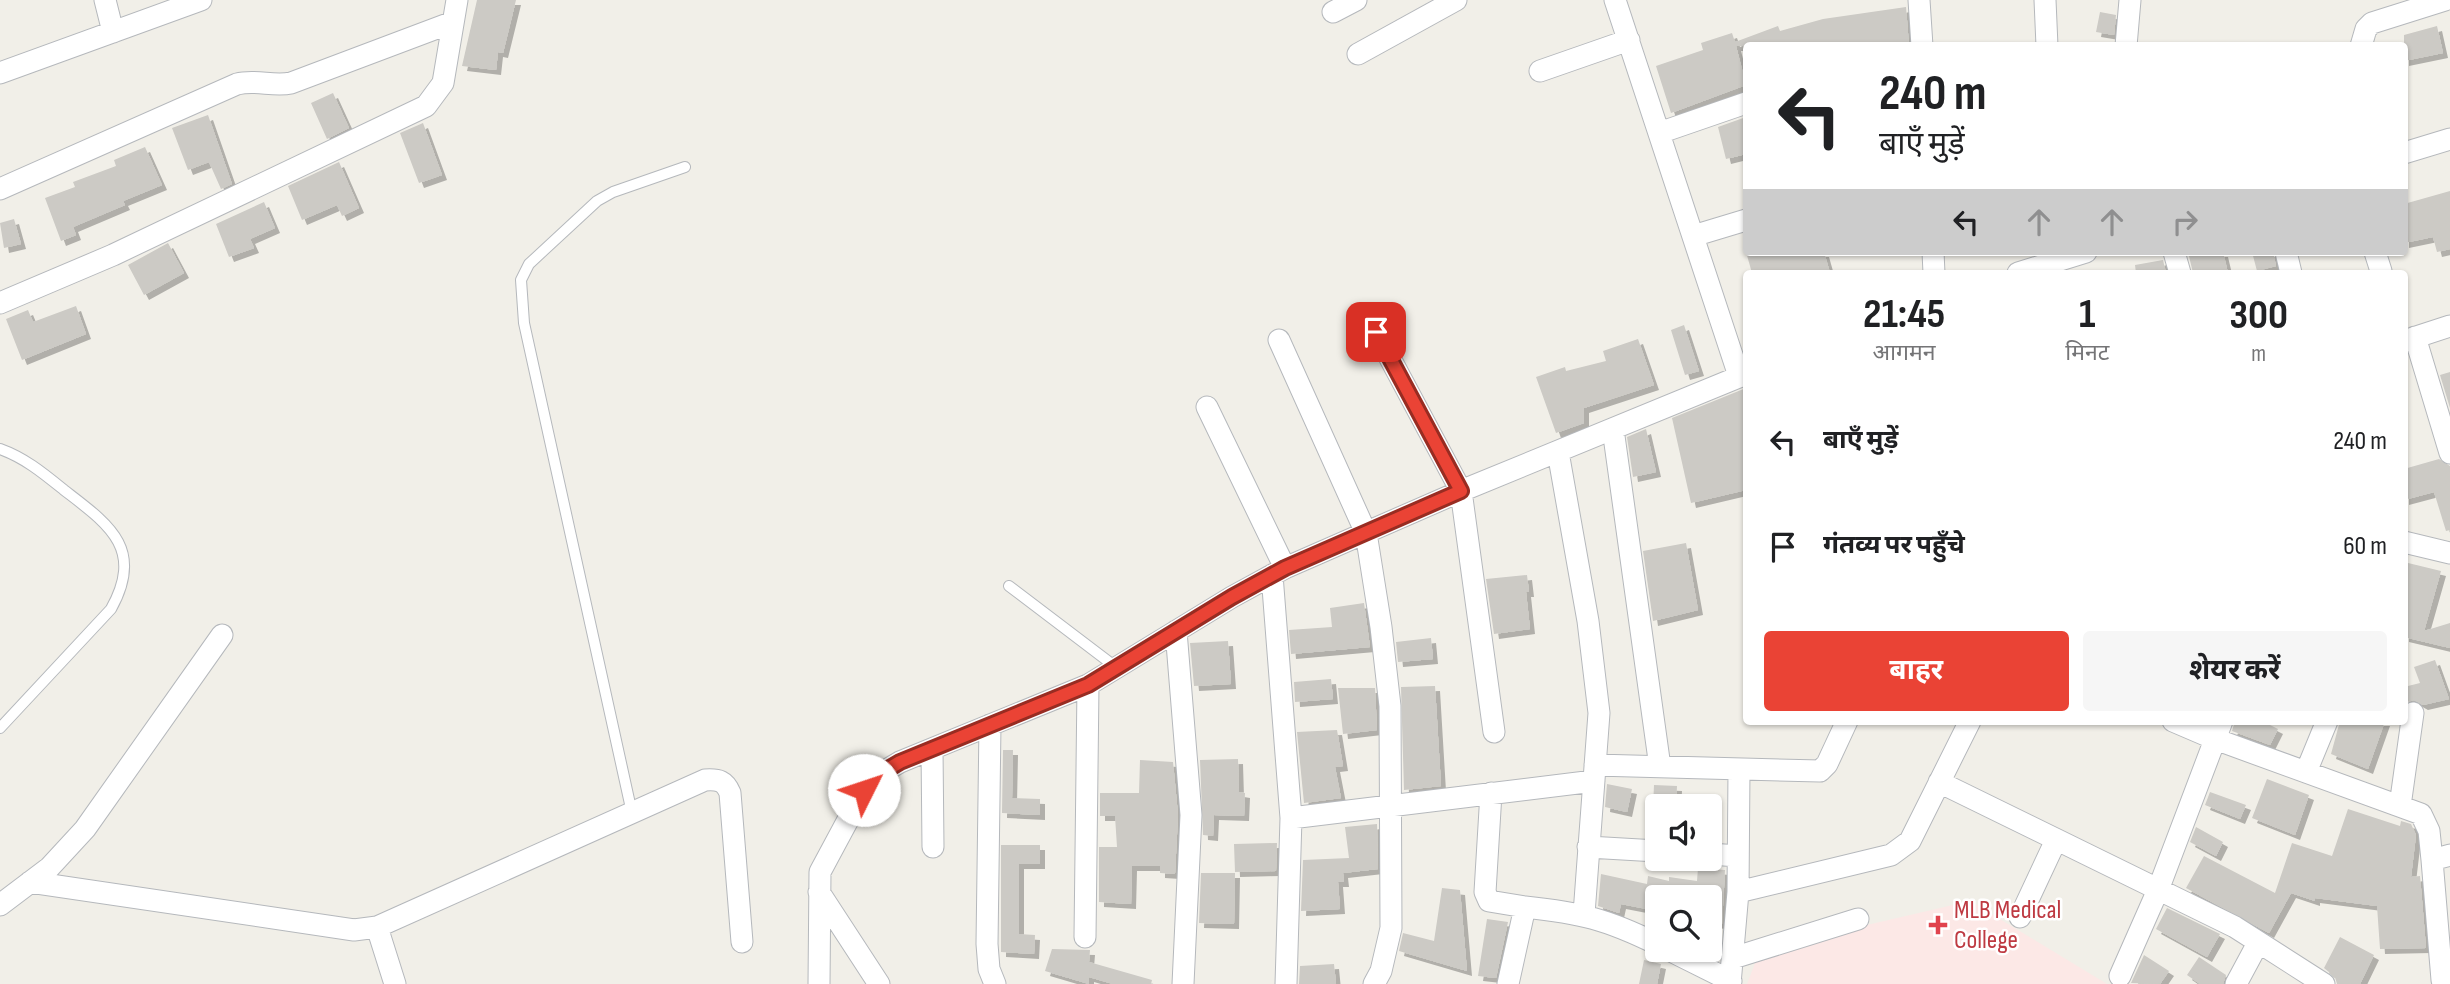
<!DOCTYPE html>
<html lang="hi">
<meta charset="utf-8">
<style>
body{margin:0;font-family:"Sofia Sans Condensed","Noto Sans Devanagari",sans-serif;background:#f6f6f6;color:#202124;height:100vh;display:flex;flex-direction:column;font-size:26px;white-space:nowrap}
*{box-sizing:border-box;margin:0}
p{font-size:23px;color:#757577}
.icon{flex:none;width:38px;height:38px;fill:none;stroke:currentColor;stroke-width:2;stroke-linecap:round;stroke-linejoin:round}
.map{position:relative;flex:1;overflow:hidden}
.side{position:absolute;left:1743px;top:270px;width:665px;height:455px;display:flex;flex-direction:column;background:#fff;border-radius:7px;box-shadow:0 2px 5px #0004}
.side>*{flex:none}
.banner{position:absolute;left:1743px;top:42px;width:665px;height:214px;border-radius:7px;box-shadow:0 2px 5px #0004;background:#fff;color:#202124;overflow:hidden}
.fabs{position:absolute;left:1645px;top:794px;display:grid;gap:14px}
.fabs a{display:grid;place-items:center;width:77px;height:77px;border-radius:7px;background:#fff;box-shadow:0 2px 5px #0004;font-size:35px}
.pin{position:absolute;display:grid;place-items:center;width:60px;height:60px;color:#fff;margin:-30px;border-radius:14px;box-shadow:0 4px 10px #0006}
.me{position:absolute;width:77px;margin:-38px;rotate:49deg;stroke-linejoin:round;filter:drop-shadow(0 0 5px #0008)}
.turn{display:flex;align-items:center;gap:24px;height:147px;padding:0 21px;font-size:32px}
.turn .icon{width:91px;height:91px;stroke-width:2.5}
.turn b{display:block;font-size:49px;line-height:60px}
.lanes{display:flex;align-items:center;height:66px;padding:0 21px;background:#0003;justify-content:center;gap:35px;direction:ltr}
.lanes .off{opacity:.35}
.eta{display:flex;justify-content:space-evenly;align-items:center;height:119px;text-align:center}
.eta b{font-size:42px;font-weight:700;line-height:49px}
.primary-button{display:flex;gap:14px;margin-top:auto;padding:14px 21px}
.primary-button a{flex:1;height:80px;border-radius:7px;background:#ea4335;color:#fff;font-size:28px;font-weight:700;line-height:80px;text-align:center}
.primary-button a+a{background:#f6f6f6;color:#202124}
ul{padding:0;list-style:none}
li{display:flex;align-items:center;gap:21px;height:105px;padding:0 21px}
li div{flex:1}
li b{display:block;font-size:26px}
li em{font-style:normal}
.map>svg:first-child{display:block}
</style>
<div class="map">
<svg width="2450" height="984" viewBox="0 0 2450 984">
<defs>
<filter id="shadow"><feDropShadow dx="5" dy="5" stdDeviation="0" flood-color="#0004"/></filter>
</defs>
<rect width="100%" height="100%" fill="#f1efe8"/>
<!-- medical -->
<path fill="#fce8e6" d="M 1970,901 L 2107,984 L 1747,984 L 1760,950 Z"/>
<!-- building -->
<path fill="#cccac5" filter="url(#shadow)" d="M 477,0 L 516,0 L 503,53 L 498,52 L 496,70 L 462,66 Z
M 1906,7 L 1909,46 L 1736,46 L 1746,85 L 1671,113 L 1656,66 L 1703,50 L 1701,43 L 1732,33 L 1735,42 L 1778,26 L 1780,31 L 1823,19 Z
M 2100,12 L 2116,15 L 2114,35 L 2096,32 Z
M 2437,26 L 2443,53 L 2404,61 L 2404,35 Z
M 333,93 L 349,128 L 327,139 L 311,103 Z
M 208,115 L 232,184 L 221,189 L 209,162 L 188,170 L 172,128 Z
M 1746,117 L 1746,154 L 1726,159 L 1718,127 Z
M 423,123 L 442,175 L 419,183 L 400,133 Z
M 145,147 L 162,185 L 123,201 L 125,205 L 73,227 L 76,235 L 61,241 L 45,198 L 75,187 L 73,182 L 116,166 L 114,160 Z
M 339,162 L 359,208 L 342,216 L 337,205 L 302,220 L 288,186 Z
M 2450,191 L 2450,249 L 2437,252 L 2433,237 L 2404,243 L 2404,204 Z
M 264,202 L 275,228 L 250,239 L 254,248 L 229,257 L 216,224 Z
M 14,219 L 21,244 L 4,248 L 0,223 Z
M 168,243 L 184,273 L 144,295 L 128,265 Z
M 1746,252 L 1824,252 L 1830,273 L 1752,273 Z
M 2188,252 L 2223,252 L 2228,273 L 2193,273 Z
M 2252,252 L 2273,252 L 2276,266 L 2257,271 Z
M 2163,260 L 2166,273 L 2136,273 L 2135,265 Z
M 76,306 L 86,334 L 22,360 L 6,319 L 28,310 L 33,322 Z
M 1684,325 L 1699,371 L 1685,375 L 1671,330 Z
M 1638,339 L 1654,385 L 1584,408 L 1584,423 L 1556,433 L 1536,377 L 1565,367 L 1566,371 L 1606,361 L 1603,351 Z
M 2450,372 L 2450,408 L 2440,375 Z
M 1746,388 L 1746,490 L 1691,503 L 1672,418 Z
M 1646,429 L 1656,472 L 1633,477 L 1627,437 Z
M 2439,459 L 2450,466 L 2450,530 L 2446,531 L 2434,492 L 2404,500 L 2404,469 Z
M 1686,543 L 1698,610 L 1653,621 L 1643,551 Z
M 2404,562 L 2441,571 L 2424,631 L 2450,623 L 2450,648 L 2404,637 Z
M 1527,575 L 1529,592 L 1526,592 L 1530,629 L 1494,634 L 1486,579 Z
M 1364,603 L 1370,647 L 1291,654 L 1289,630 L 1332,627 L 1330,608 Z
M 1431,638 L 1433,659 L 1398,662 L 1396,642 Z
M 1228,641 L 1231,684 L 1194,686 L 1190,643 Z
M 2435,660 L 2449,699 L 2423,705 L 2414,700 L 2404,703 L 2404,687 L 2420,683 L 2414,667 Z
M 1331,679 L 1333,699 L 1295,702 L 1294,682 Z
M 1435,686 L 1441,786 L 1404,790 L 1401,687 Z
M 1338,688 L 1375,688 L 1377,730 L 1343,734 Z
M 2235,721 L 2262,721 L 2278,729 L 2270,745 L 2232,731 Z
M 2340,721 L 2385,721 L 2368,769 L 2331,754 Z
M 1337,730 L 1343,766 L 1335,767 L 1341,798 L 1304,803 L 1297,732 Z
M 1003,750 L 1013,750 L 1012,798 L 1040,799 L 1040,815 L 1002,813 Z
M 1238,759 L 1239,792 L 1245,793 L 1244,816 L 1214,815 L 1213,836 L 1203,835 L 1200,760 Z
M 1140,760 L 1173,762 L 1178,815 L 1175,874 L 1160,873 L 1160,866 L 1132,866 L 1131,904 L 1099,902 L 1099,847 L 1117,847 L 1115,816 L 1100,816 L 1100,793 L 1139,793 Z
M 2267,779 L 2309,795 L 2295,835 L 2252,818 Z
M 1607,784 L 1632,789 L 1627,812 L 1605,807 Z
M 1654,785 L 1677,786 L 1676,807 L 1653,807 Z
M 2210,792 L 2246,805 L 2240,819 L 2205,805 Z
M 2348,809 L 2400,826 L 2401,821 L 2411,824 L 2416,835 L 2411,877 L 2420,876 L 2426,948 L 2380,949 L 2377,906 L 2315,898 L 2315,901 L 2291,893 L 2269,933 L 2186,888 L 2204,856 L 2275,893 L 2292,843 L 2332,856 Z
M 1377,824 L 1378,869 L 1343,873 L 1344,882 L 1338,882 L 1340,909 L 1301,911 L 1303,860 L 1349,858 L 1345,827 Z
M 2196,827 L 2223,842 L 2216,856 L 2190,842 Z
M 1277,843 L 1276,871 L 1235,872 L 1234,844 Z
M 1001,845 L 1040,845 L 1040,864 L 1019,864 L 1019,934 L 1035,935 L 1034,954 L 1001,952 Z
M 1698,868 L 1725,870 L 1722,924 L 1710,923 L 1710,898 L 1657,898 L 1657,911 L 1621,904 L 1619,913 L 1598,906 L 1601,874 L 1647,884 L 1648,876 L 1669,881 L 1669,877 L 1697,881 Z
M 1201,873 L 1235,873 L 1234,924 L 1199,923 Z
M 1442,888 L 1460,890 L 1467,971 L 1399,951 L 1403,933 L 1434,941 Z
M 2167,908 L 2220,934 L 2207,957 L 2156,929 Z
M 1487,919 L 1508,922 L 1496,978 L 1478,976 Z
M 2340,937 L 2374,955 L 2360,984 L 2337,984 L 2335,977 L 2324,968 Z
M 1052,949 L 1090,950 L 1089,962 L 1152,980 L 1151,984 L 1113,984 L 1089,977 L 1089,984 L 1045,971 Z
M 2144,955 L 2169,971 L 2160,984 L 2131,983 Z
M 2199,957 L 2226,975 L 2223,984 L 2200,984 L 2187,975 Z
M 1644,960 L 1661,964 L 1657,984 L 1639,984 Z
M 1334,964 L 1336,984 L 1299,984 L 1300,966 Z"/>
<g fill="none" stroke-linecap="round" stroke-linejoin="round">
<defs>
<path id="lane" d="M 0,449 C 25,458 43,473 64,490 C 108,524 145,548 111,609 L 0,728
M 1009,586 L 1117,668
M 632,813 L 524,323 L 521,280 L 529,264 L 597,201 L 613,192 L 685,167"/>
<path id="street" d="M 105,0 L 113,32
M 1615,0 L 1739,376
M 1919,0 L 1922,46
M 2045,0 L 2047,46
M 1333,12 L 1356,0
M 2126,46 L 2130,0
M 2361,46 L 2366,29 L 2372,23 L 2445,0
M 1358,54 L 1456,0
M 1540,71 L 1629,40
M 0,73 L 201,0
M 1659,133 L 1746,103
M 2404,153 L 2450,139
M 0,189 L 237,84 C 256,79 273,87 291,83 L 453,22
M 1693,236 L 1746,220
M 1933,252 L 1934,273
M 2174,252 L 2180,273
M 2286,252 L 2291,273
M 2375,252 L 2381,271
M 2018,273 L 2086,252
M 0,303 L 113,255 L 426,106 L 443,83 L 457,0
M 1376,332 L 1461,491 L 1494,732
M 2415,337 L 2450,453
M 1279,340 L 1366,533 L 1381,627 L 1390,706 L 1391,928 L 1381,971 L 1374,984
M 2404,341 L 2450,326
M 1207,407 L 1285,568
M 1613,429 L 1660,767
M 1558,452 L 1588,621 L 1599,713 L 1584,914
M 2404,542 L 2450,553
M 1272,575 L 1291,818 L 1286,984
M 1176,631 L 1191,815 L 1183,984
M 2173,721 L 2215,739 L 2421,814 L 2429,831 L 2432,860
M 990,725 L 987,944 L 989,969 L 995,984
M 932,749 L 933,847
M 1595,765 L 1820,771 L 1827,764 L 1847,721
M 2306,772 L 2327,721
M 1939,782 L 2235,927 L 2324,984
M 1491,793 L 1485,892 L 1489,901 L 1525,907 L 1508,984
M 2400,806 L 2413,713
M 1291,818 L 1594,781
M 1588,847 L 1657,851
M 1710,854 L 1738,856
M 30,882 L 354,930 L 377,927 L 705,780 C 719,779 725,781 730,793 L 742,942
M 819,892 L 879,984
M 1738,892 L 1739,770
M 0,905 L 49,868 L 85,829 L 222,635
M 1525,907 C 1581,913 1606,919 1657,944
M 2020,917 L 2056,840
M 377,927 L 395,984
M 1085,937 L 1088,685
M 1669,950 L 1731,981
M 1733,958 L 1858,919
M 2120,976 L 2158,890 L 2222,721
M 2442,980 L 2432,860 L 2450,855
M 819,984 L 820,872 L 864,790 L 878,775 L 900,762 L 1088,685 L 1232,597 L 1285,568 L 1461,491 L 1746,374
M 1730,984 L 1738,892 L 1891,855 L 1910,841 L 1970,721
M 2236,984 L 2258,943"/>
</defs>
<!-- lane casing -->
<use href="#lane" stroke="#b5b8bc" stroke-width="12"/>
<!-- street casing -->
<use href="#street" stroke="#b5b8bc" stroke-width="23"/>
<!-- lane -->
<use href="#lane" stroke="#fff" stroke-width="10"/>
<!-- street -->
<use href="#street" stroke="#fff" stroke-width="21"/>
</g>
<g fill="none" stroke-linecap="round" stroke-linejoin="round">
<defs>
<path id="route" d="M 864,790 L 878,775 L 900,762 L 1088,685 L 1232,597 L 1285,568 L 1461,491 L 1376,332"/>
</defs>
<!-- route casing -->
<use href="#route" stroke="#982c22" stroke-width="18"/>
<!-- route -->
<use href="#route" stroke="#ea4335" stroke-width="12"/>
</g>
<!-- markers -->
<path fill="#e0444e" stroke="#fff" stroke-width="2.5" d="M1934.5 914.5h7v7h7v7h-7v7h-7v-7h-7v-7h7z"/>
<g text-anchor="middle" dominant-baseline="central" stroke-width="5" stroke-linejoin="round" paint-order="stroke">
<!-- health labels -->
<g font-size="26" fill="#be3a42" stroke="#fff" text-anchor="start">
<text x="1954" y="910">MLB Medical<tspan x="1954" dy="30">College</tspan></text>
</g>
</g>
</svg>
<div class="fabs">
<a><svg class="icon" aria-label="sound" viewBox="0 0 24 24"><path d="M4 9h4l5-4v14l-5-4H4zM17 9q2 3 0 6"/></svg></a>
<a><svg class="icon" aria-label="search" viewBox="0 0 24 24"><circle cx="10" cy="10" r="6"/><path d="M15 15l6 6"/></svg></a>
</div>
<div class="pin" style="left:1376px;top:332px;background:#d93025"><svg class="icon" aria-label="arrive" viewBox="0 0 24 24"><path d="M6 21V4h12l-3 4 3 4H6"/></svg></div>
<svg class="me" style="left:864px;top:790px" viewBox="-20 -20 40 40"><circle r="19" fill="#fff"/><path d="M0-13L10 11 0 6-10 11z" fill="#ea4335"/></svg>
<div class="banner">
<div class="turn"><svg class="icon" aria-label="left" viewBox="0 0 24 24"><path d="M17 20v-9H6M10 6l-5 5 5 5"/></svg><div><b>240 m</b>बाएँ मुड़ें</div></div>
<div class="lanes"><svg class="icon" aria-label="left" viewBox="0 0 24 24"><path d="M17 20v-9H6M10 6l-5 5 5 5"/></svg><svg class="icon off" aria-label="ahead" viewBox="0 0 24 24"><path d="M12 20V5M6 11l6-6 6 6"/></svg><svg class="icon off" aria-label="ahead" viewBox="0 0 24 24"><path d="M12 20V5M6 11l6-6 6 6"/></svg><svg class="icon off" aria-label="right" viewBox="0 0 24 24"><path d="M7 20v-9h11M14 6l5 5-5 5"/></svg></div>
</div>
<section class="side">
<div class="eta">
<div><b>21:45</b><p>आगमन</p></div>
<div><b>1</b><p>मिनट</p></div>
<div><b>300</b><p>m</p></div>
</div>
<ul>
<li><svg class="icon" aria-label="left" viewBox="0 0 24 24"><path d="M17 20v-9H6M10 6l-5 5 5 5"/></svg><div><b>बाएँ मुड़ें</b></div><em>240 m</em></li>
<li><svg class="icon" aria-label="arrive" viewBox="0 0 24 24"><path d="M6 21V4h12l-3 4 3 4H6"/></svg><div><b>गंतव्य पर पहुँचे</b></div><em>60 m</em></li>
</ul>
<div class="primary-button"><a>बाहर</a><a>शेयर करें</a></div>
</section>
</div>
